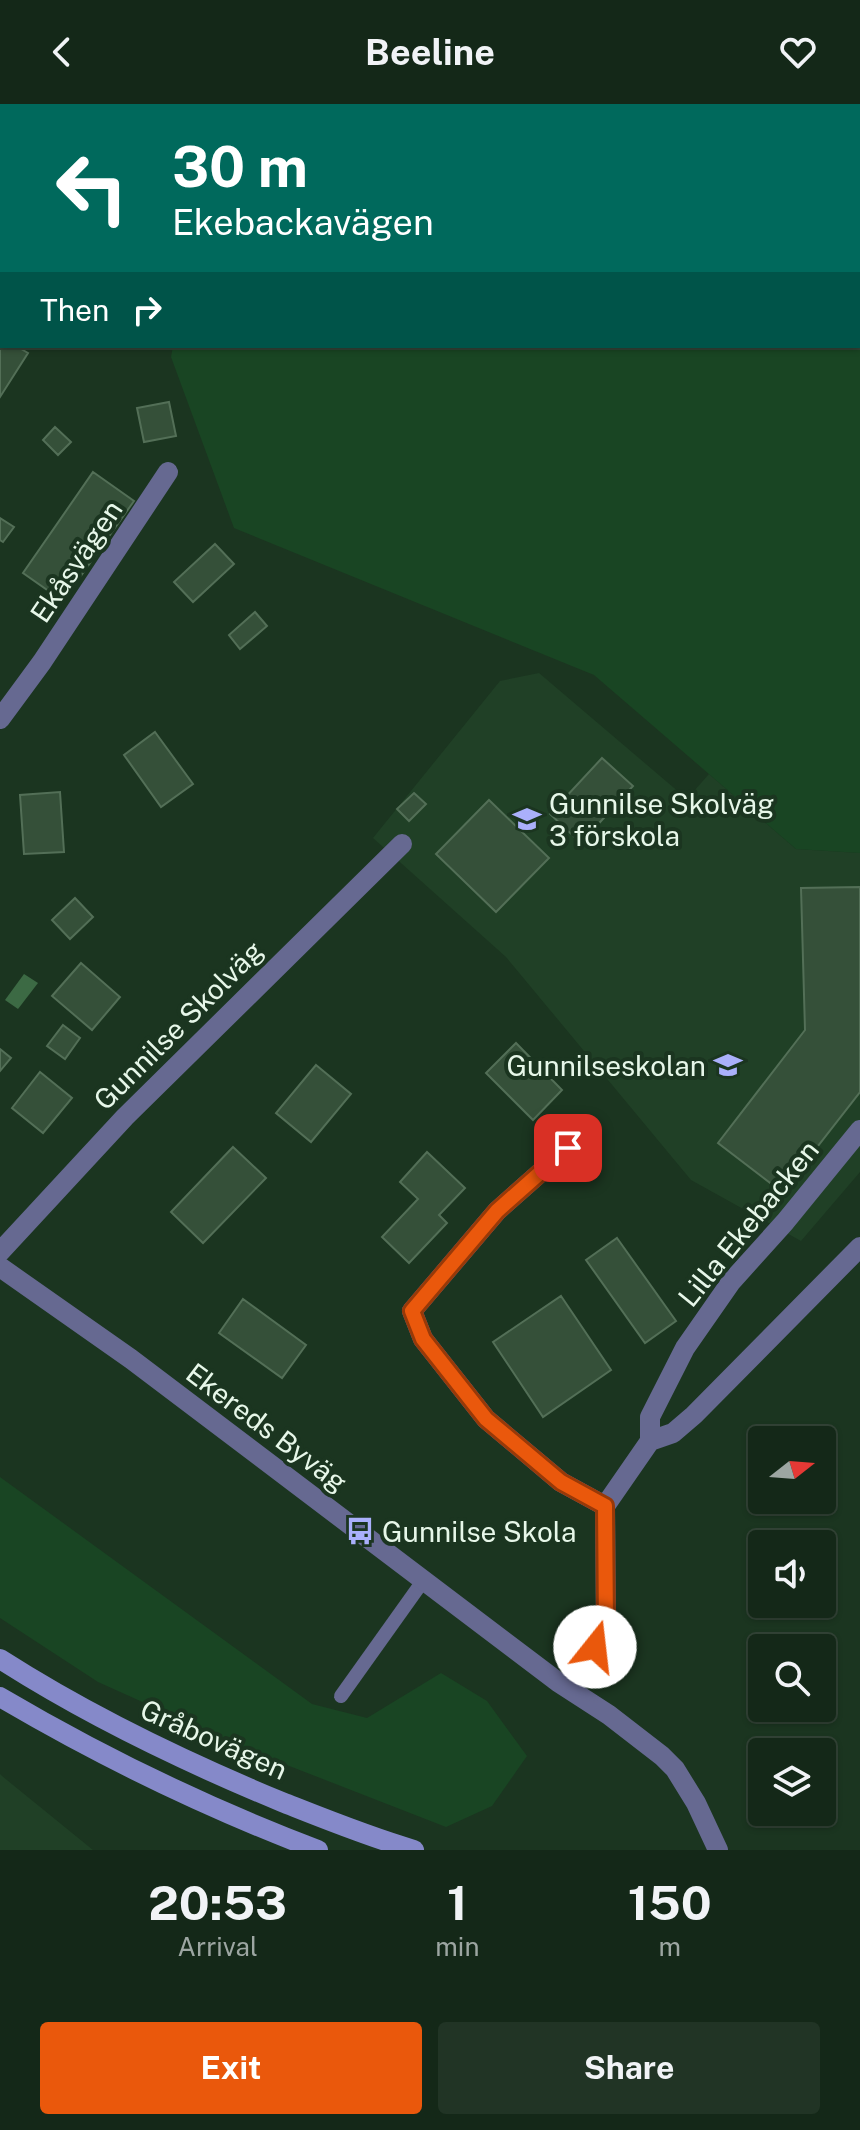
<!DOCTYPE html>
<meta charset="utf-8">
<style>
body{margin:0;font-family:"Public Sans",sans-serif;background:#213425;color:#f1f3f6;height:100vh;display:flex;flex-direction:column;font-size:30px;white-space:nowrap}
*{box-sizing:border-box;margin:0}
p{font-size:26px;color:#9da6a2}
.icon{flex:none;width:44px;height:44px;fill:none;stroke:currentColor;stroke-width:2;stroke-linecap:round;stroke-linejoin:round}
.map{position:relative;height:1746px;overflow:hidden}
.details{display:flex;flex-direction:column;background:#142818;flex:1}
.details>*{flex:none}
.top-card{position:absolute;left:0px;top:0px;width:860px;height:244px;box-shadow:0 2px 6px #0004,0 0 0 2px #334437;background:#00695c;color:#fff;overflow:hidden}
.needle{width:52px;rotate:73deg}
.controls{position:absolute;left:748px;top:1322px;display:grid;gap:16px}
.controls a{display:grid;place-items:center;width:88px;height:88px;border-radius:8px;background:#142818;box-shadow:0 2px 6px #0004,0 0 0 2px #334437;font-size:40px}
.pin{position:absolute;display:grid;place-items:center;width:68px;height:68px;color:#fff;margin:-34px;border-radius:16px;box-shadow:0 4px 12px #0006}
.me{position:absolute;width:88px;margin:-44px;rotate:16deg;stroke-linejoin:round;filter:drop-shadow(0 0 6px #0008)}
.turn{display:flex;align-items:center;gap:28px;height:168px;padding:0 40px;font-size:36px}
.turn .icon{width:104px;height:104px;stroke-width:2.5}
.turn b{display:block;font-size:56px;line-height:68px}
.then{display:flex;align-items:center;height:76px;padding:0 40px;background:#0003;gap:16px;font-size:30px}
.eta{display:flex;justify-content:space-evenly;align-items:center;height:136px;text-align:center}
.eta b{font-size:48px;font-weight:700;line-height:56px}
.action{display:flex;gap:16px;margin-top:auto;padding:16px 40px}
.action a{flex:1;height:92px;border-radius:8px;background:#ea580c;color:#fff;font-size:32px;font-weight:700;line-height:92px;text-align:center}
.action a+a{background:#213425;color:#f1f3f6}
header{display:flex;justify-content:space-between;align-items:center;height:104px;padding:0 40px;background:#142818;font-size:36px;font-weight:700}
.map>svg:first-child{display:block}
</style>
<header><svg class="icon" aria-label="back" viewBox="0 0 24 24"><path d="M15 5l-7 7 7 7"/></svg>Beeline<svg class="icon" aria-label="heart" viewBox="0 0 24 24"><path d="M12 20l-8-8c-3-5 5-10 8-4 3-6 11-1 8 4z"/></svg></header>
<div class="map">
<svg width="860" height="1746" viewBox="0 0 860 1746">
<rect width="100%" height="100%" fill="#1b3520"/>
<!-- built -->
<path fill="#204026" d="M 539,569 L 687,695 L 709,670 L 796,745 L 860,749 L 860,1068 L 801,1137 L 691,1076 L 506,853 L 373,734 L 500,577 Z
M 0,1670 L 2,1672 L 93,1746 L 0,1746 Z"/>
<!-- green -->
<path fill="#194523" d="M 304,0 L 860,0 L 860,749 L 796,745 L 594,571 L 234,424 L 171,253 L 173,242 L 858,242 L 858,2 L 299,2 Z
M 0,1373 L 312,1600 L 367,1614 L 441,1569 L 487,1597 L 527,1652 L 492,1702 L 446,1723 L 256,1649 L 98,1578 L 0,1514 Z"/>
<!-- water -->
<path fill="#3c6a44" d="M 24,870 L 38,879 L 18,905 L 5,896 Z"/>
<!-- building -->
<path fill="#355039" stroke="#536f57" stroke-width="2" d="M 0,231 L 2,233 L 2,242 L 16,242 L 28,249 L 0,293 Z
M 169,298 L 176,332 L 144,338 L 137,304 Z
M 55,323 L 71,338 L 58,351 L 43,336 Z
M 93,368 L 134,397 L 63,497 L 23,469 Z
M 0,414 L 14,423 L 3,438 L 0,436 Z
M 215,440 L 234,460 L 193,498 L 174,478 Z
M 255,508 L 267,522 L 240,545 L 229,531 Z
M 155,628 L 193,680 L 161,703 L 124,651 Z
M 602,654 L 633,682 L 581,739 L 550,710 Z
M 60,688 L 64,748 L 24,750 L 20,691 Z
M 414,689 L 426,700 L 409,717 L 397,705 Z
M 489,696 L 549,754 L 496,808 L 436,750 Z
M 860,783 L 860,988 L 782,1088 L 718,1039 L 805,926 L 801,784 Z
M 75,794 L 93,813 L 70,835 L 52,816 Z
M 81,859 L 120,893 L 92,926 L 52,892 Z
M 63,921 L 80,934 L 65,955 L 47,942 Z
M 516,939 L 562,986 L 533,1016 L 486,969 Z
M 0,945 L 11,954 L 0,967 Z
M 316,961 L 351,990 L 311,1038 L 276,1009 Z
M 40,968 L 72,994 L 43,1029 L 12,1004 Z
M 233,1043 L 266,1074 L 203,1139 L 171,1108 Z
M 427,1048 L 465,1084 L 439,1111 L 447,1119 L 409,1159 L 382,1133 L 418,1095 L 400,1078 Z
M 617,1134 L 676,1217 L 645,1239 L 586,1156 Z
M 561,1192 L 611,1266 L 543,1313 L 493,1238 Z
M 243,1195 L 306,1241 L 282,1274 L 219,1229 Z"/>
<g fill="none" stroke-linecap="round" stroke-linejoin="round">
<!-- lane -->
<path stroke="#666991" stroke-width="14" d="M 341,1592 L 423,1477"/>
<!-- street -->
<path stroke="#666991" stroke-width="20" d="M 0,166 L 2,162
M 0,615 L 42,558 L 168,368
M 568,1044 L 497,1107 L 412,1207 L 423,1235 L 486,1315 L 561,1378 L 605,1402
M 0,1148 L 125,1013 L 402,740
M 0,1163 L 131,1255 L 558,1578 L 609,1611 L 662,1652 L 675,1665 L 696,1699 L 718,1746
M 650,1337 L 650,1313 L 685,1244 L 731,1178 L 785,1118 L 860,1026
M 566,1582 L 595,1543 L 606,1522 L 605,1402 L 650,1337 L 673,1329 L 694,1311 L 860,1143"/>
<!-- secondary -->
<path stroke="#8589c9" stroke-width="20" d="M 0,1555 C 89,1612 185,1658 282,1698 C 325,1715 369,1733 414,1746
M 0,1593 C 102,1653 207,1704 318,1746"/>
</g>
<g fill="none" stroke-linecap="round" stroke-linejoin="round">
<defs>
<path id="route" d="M 568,1044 L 497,1107 L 412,1207 L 423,1235 L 486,1315 L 561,1378 L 605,1402 L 606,1522 L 595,1543"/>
</defs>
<!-- route casing -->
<use href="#route" stroke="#983908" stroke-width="20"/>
<!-- route -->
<use href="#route" stroke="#ea580c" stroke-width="14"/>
</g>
<!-- icons -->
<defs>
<symbol id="school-bare" viewBox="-9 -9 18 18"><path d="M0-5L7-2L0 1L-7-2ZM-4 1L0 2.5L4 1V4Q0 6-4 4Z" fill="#aab0fb" stroke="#1b3520" stroke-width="2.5" paint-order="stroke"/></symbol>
<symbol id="bus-bare" viewBox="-9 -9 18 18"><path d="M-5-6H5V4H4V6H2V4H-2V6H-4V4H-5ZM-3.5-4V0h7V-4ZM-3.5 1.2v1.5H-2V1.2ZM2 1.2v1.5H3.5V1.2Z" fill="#aab0fb" stroke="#1b3520" stroke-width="2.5" paint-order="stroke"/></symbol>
</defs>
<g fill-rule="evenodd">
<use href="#school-bare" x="507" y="695" width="40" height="40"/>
<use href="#school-bare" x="708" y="941" width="40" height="40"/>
<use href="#bus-bare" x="340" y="1407" width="40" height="40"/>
</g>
<g text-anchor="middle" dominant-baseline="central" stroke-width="8" stroke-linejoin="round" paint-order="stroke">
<!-- street labels -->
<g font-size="28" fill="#e7f7e9" stroke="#1b3520">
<text transform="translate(76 457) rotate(-56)">Ekåsvägen</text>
<text transform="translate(178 921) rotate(-45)">Gunnilse Skolväg</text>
<text transform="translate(748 1119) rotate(-51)">Lilla Ekebacken</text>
<text transform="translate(267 1323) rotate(37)">Ekereds Byväg</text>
<text transform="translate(214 1635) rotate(24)">Gråbovägen</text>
</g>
<!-- poi labels -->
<g font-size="28" fill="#e7f7e9" stroke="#1b3520" text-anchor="start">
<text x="549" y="699">Gunnilse Skolväg<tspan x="549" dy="32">3 förskola</tspan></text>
<text x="706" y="961" text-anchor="end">Gunnilseskolan</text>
<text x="382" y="1427">Gunnilse Skola</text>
</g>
</g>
</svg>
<div class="controls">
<a><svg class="needle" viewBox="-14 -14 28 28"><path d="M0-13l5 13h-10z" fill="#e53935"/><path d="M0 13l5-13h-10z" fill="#9da6a2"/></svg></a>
<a><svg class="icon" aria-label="sound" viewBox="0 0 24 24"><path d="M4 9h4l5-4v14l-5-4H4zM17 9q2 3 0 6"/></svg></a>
<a><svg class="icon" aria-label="search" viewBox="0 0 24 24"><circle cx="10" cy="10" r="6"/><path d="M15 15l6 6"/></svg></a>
<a><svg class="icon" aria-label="layers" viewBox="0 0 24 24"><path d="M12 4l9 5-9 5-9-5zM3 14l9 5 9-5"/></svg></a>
</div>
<div class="pin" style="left:568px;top:1044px;background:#d93025"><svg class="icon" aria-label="arrive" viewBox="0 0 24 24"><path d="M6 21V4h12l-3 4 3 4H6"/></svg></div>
<svg class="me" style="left:595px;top:1543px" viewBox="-20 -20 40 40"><circle r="19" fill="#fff"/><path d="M0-13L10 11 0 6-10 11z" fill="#ea580c"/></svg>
<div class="top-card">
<div class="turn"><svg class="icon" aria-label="left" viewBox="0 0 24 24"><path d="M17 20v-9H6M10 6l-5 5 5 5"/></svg><div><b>30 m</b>Ekebackavägen</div></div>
<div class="then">Then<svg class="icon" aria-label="right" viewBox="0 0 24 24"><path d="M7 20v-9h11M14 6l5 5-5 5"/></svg></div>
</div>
</div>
<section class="details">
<div class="eta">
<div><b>20:53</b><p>Arrival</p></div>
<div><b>1</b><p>min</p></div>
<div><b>150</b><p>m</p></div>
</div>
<div class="action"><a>Exit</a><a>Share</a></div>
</section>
